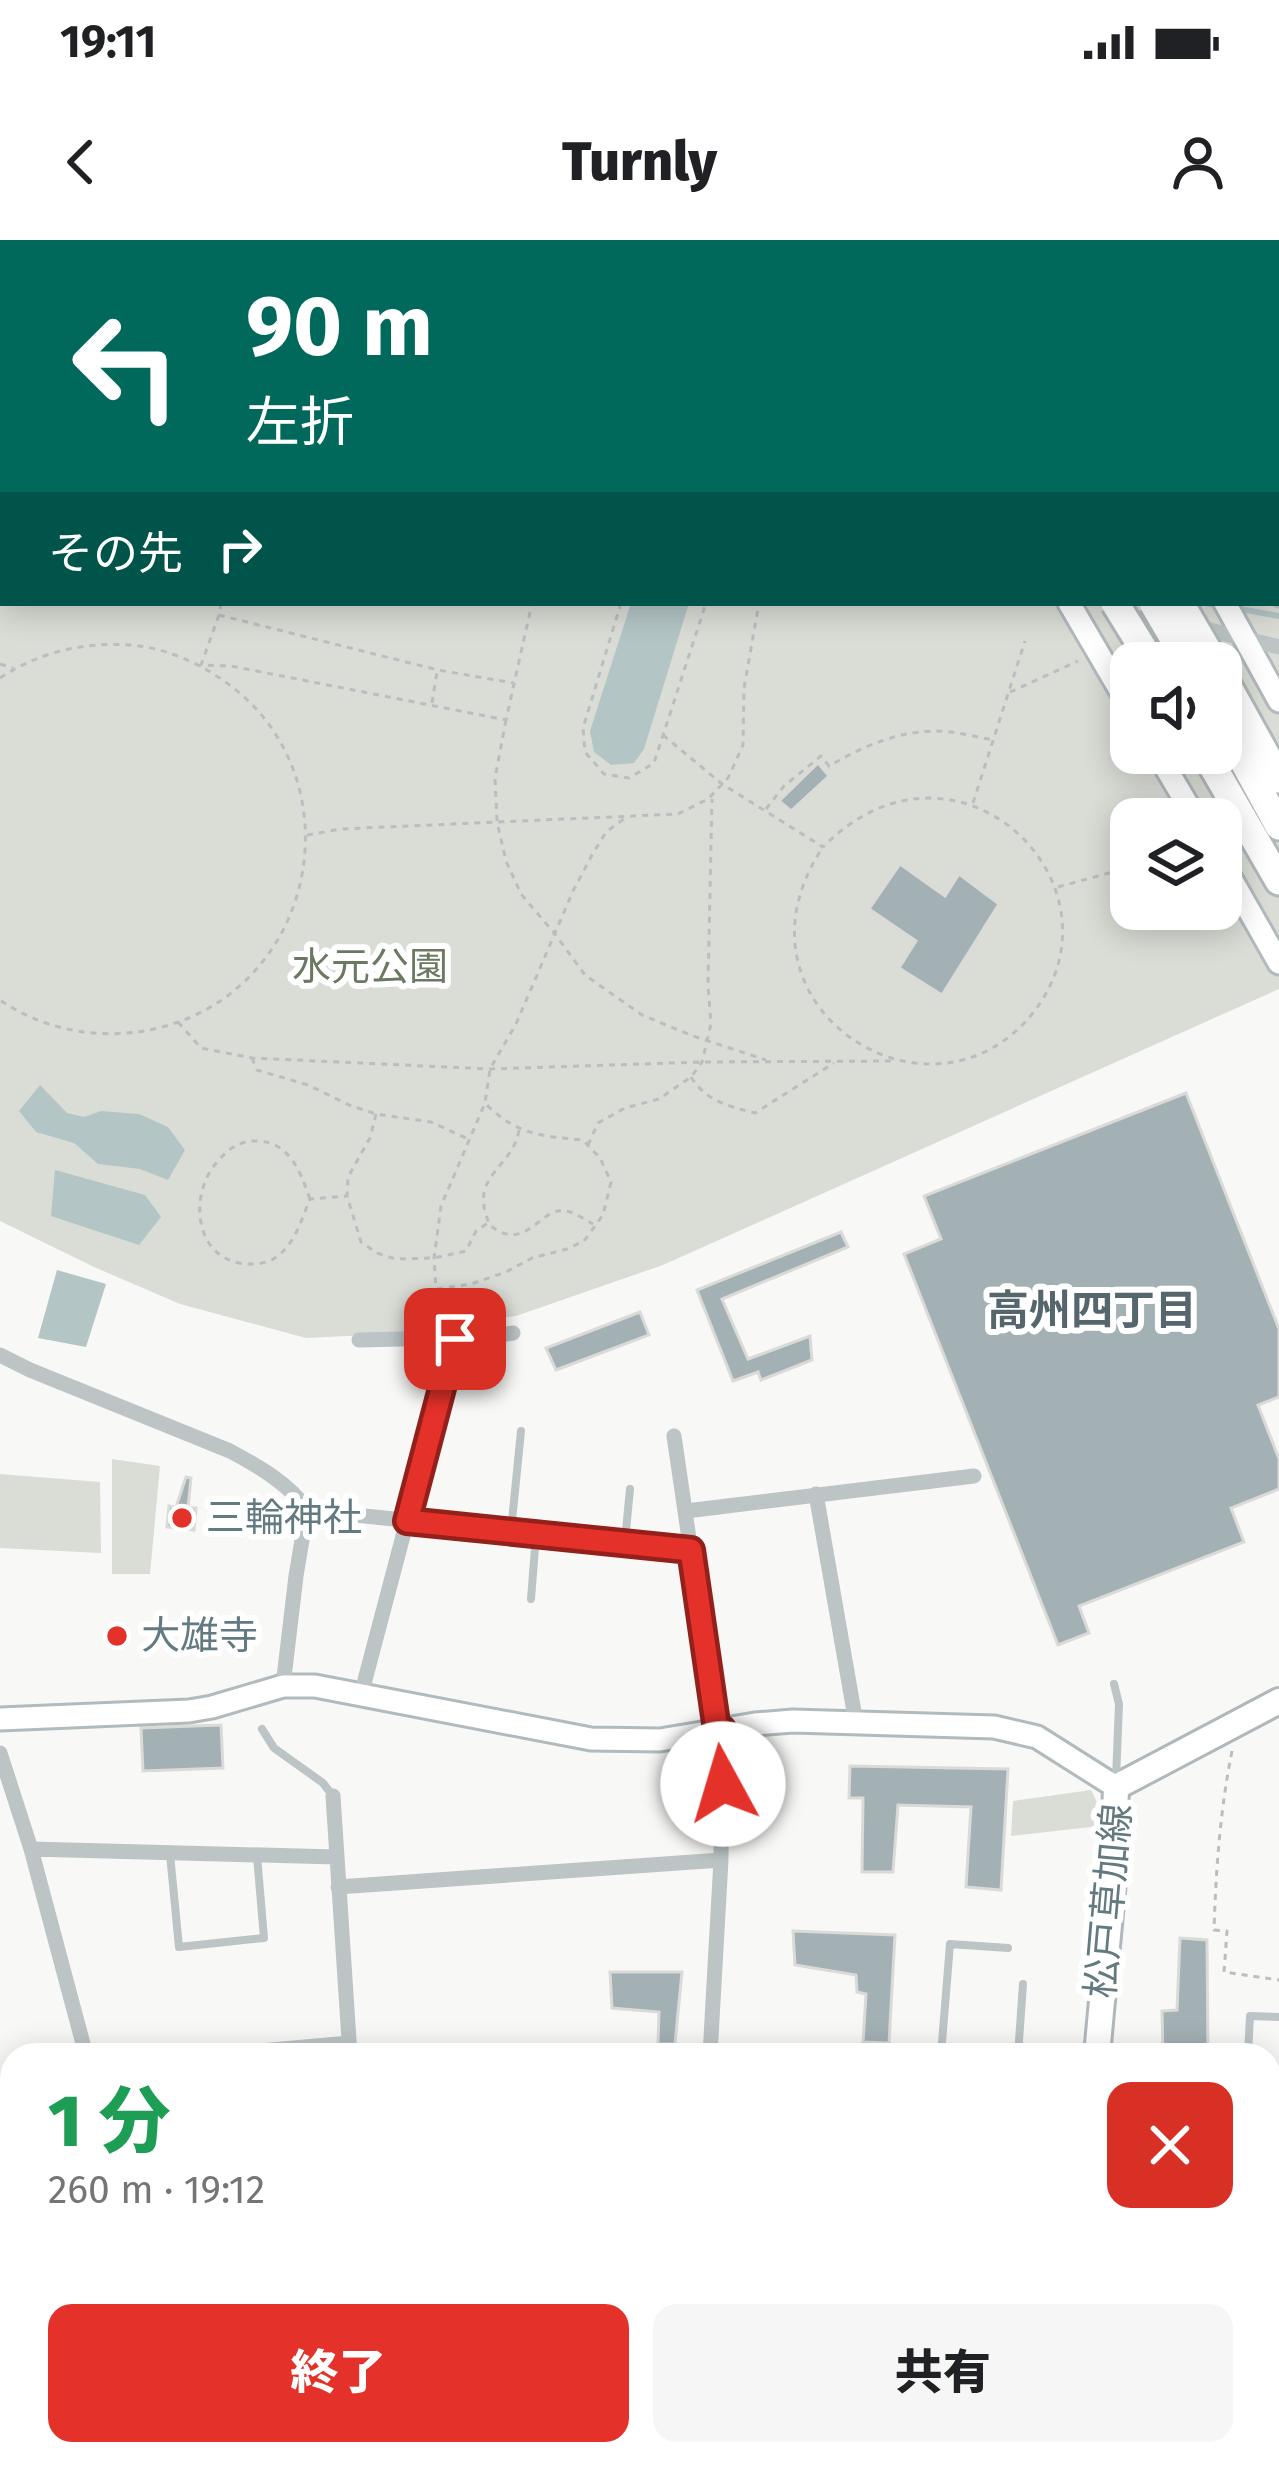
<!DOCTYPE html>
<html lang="ja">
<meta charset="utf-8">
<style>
body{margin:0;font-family:"Fira Sans","Noto Sans JP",sans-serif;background:#f6f6f6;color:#202124;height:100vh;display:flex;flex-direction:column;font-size:45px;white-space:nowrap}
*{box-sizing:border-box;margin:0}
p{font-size:39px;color:#757577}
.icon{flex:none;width:66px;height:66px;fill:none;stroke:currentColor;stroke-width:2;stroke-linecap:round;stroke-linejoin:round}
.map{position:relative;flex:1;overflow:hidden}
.drawer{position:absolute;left:0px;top:1803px;width:1281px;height:423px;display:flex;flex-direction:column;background:#fff;border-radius:36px 36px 0 0;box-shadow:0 6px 30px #0003}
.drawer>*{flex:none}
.hud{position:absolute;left:0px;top:0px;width:1281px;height:366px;box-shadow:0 6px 30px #0003;background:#00695c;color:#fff;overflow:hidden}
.controls{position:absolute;left:1110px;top:402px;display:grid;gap:24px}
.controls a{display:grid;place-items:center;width:132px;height:132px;border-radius:24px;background:#fff;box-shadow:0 6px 30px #0003;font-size:60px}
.pin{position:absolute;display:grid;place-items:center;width:102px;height:102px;color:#fff;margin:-51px;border-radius:24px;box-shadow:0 6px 18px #0006}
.me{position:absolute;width:132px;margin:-66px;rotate:354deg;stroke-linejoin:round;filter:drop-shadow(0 0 9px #0008)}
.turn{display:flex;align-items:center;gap:42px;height:252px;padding:0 48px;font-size:54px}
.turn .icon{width:156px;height:156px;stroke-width:2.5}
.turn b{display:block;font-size:84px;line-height:102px}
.then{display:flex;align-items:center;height:114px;padding:0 48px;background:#0003;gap:24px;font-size:45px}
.round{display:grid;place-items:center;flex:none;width:126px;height:126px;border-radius:24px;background:#f6f6f6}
.summary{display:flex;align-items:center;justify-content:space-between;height:204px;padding:0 48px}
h1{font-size:72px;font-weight:800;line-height:90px;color:#1e9e55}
.action{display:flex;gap:24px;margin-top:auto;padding:24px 48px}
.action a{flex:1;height:138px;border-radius:24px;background:#e4312a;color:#fff;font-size:48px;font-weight:800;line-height:138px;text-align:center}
.action a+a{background:#f6f6f6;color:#202124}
.status{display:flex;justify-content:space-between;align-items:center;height:84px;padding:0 60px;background:#fff;direction:ltr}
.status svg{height:33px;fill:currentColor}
header{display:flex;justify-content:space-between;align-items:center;height:156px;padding:0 48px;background:#fff;font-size:54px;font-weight:800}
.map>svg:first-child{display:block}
</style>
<div class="status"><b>19:11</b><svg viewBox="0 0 49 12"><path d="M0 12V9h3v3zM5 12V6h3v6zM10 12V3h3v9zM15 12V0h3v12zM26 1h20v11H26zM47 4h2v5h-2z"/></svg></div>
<header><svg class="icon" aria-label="back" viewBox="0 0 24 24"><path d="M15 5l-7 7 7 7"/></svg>Turnly<svg class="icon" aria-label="person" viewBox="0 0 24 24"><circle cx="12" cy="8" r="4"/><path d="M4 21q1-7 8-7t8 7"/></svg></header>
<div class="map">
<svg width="1279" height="2225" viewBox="0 0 1279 2225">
<rect width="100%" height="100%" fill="#f8f8f6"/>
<!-- green -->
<path fill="#daddd5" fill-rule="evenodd" d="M 1279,21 L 1279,749 L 663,1025 L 516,1076 L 430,1086 L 430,1092 L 306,1098 L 180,1064 L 94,1027 L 0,981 L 0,340 L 3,341 L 3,363 L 1278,363 ZM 1131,423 L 1221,423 L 1221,513 L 1131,513 ZM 1131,579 L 1221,579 L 1221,669 L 1131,669 Z
M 112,1219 L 160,1226 L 150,1334 L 112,1334 Z
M 0,1234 L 100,1242 L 101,1313 L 0,1308 Z
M 1091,1550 L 1108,1585 L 1011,1596 L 1013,1561 Z"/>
<!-- water -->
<path fill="#b4c5c6" d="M 631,363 L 689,363 L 644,509 L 634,523 L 611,525 L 594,512 L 590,491 Z
M 40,845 L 67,873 L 84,877 L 101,871 L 139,874 L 168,887 L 185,910 L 168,940 L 140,929 L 98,924 L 74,903 L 36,892 L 19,871 Z
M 55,930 L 145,955 L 161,977 L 139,1005 L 51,976 Z
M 57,1030 L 106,1044 L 86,1107 L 38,1098 Z"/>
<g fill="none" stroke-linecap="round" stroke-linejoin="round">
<!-- stream -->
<path stroke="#b4c5c6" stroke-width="6" d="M 157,0 L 169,3
M 1206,363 L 1222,366
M 1235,368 L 1279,376"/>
</g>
<!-- building -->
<path fill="#a3b0b4" stroke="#dadad8" stroke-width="3" d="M 818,523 L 829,536 L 791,571 L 779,561 Z
M 900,624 L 945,656 L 959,634 L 999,664 L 942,755 L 899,728 L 916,701 L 869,669 Z
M 1186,853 L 1279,1089 L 1279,1157 L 1258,1165 L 1279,1219 L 1279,1249 L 1231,1268 L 1244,1302 L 1079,1366 L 1089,1393 L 1058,1405 L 904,1014 L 941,999 L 924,956 Z
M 841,992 L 848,1007 L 722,1059 L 748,1119 L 810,1096 L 812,1120 L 761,1140 L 758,1132 L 733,1141 L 697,1050 Z
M 640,1072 L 649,1095 L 556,1130 L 546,1108 Z
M 186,1237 L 191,1238 L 188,1268 L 196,1268 L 194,1290 L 167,1287 L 169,1266 L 176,1267 Z
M 221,1485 L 223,1528 L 143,1531 L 141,1488 Z
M 850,1526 L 1008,1529 L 1001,1650 L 966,1647 L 971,1567 L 898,1565 L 893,1632 L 862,1632 L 863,1558 L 849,1558 Z
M 793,1691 L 895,1695 L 889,1803 L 863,1802 L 866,1754 L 857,1752 L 856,1735 L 795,1725 Z
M 1180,1698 L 1207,1700 L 1208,1815 L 1163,1815 L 1162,1771 L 1177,1770 Z
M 610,1732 L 682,1732 L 675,1804 L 658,1804 L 659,1772 L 612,1768 Z"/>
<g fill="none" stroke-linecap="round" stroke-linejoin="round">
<defs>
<path id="secondary" d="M 848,0 L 849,3
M 1011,0 L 1013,3
M 1069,363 L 1131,469
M 1225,363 L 1279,461
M 1157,513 L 1196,579
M 1221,621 L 1279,723
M 0,1479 L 189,1471 L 212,1467 L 283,1446 L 315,1446 L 591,1499 L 660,1500 L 755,1484 L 793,1481 L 994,1487 L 1037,1497 L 1116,1547
M 1269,2197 L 1279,2198"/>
<path id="primary" d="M 1097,1815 L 1113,1641 L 1116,1547 L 1279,1461
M 1057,2225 L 1058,2214"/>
<path id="highway" d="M 889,0 L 891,3
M 917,0 L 919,3
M 938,0 L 940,3
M 968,0 L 969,3
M 1221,434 L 1279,539
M 1221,480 L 1279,586
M 1205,513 L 1279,641"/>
</defs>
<!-- secondary casing -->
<use href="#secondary" stroke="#b1babd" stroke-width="27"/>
<!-- primary casing -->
<use href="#primary" stroke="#b0b8bb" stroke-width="30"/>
<!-- highway casing -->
<use href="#highway" stroke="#b2b9bb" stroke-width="33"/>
<!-- path -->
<path stroke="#b9bec0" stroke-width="3" stroke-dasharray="6 6" stroke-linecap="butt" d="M 1278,324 L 1279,322
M 221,363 L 219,375 L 438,430 L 514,443
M 621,363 L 583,488 L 585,512 L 604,534 L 629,538 L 654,523 L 706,363
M 219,375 L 201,425 L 231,426 L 506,480 L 532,363
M 0,424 L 13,428
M 0,438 C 39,412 83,402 130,405 C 160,407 190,419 215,435 C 357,523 325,740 166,786 C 110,802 48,793 0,760
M 1010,452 L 1078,421
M 432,463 L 437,432
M 506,480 L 495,538 L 497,582 L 506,621 L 521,654 L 555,694 L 585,735 L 642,775 L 693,796 L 766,820
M 663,495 L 722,544 L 823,607 C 956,472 1135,646 1032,774 C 929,901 718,764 823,607
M 973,563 L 1025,401
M 766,569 L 784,546 L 821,516 L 829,526 C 862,507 897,491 937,491 C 955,491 975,497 994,500
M 307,595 L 341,589 L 678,574 L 708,559 L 728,538 L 743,505 L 744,448 L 759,363
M 1058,647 L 1131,627
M 178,782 L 201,808 L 252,818 L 490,829 L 702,822 L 892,821
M 252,818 L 257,830 L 308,845 L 349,865 L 376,874 L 431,882 L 468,899
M 691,837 C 706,861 728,866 755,873 L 834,823
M 376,874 L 370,898 L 348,937 L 347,956 L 361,1002 L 377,1013 L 395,1019 L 434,1018 L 466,1011 L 476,991 L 488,983
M 519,890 C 513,927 473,934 486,975 C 489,983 489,986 497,990 C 528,1009 542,965 567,971 C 575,973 586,980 593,984
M 588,905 L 598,883 L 625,868 L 659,859 L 691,837 L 702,822 L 711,784 L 708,745 L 712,559
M 310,959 C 300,932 291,903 258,901 C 241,900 229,908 218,921 C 186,956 195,1026 253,1024 C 261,1024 273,1021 279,1015 C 296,1001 302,978 310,959 L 347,956
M 437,1049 L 471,1044 L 506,1032 L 532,1018 L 567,1009 L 584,1001 L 603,975 L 611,942 L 600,918 L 583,900 C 541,896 517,895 486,864
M 438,1079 L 434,1018 L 441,966 L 485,863 L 490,829 L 516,784 L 573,651 L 592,615 L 606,592 L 625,578
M 1232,1511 C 1220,1571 1216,1629 1214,1690 L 1227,1691 L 1224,1732 L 1279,1740
M 0,1847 L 12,1892
M 1269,2048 L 1279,2048
M 97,2214 L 99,2225"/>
<!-- lane -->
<path stroke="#bcc4c6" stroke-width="8" d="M 511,1291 L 521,1191
M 625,1301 L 630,1249
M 531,1359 L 536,1295
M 1114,1444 L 1119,1464 L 1116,1539
M 262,1489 L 274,1508 L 323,1543 L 332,1555
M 170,1614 L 179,1707 L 264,1698 L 257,1616
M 941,1815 L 950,1704 L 1008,1708
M 1018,1815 L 1023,1744
M 1248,1815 L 1250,1776 L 1279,1777
M 938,2220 L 938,2214
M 880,2225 L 881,2214"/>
<!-- street -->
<path stroke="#bcc4c6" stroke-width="15" d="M 86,0 L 97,3
M 209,0 L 219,3
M 456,0 L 464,3
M 773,0 L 773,3
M 293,3 L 294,0
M 525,3 L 526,0
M 1270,3 L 1276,0
M 1278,361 L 1279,361
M 1194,386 L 1279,407
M 359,1100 L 487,1097 L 513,1093
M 0,1115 L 30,1130 L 230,1211 C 256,1225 290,1244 307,1270 L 691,1310
M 674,1196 L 717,1490
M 816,1254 L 856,1483
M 686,1271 L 974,1236
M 283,1446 L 296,1336 L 307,1270
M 361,1455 L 455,1099
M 0,1513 L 31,1609 L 86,1815
M 333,1556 L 350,1815
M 31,1609 L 336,1617
M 338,1647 L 721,1620
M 215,1815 L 349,1803
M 710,1815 L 721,1620 L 722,1489
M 1269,1891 L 1279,1893
M 192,2214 L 195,2225
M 372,2214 L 373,2225
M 679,2225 L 679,2214
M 1248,2225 L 1249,2214"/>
<!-- secondary -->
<use href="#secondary" stroke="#fff" stroke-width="21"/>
<!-- primary -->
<use href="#primary" stroke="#fff" stroke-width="24"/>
<!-- highway -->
<use href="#highway" stroke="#fff" stroke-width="27"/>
<defs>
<path id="highway-bridge" d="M 1115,363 L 1152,423
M 1153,363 L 1188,423
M 1180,363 L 1215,423"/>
</defs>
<!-- highway-bridge casing -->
<use href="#highway-bridge" stroke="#b2b9bb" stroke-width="33" stroke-linecap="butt"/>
<!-- highway-bridge -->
<use href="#highway-bridge" stroke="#fff" stroke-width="27"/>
</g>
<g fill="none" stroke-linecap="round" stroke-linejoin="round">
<defs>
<path id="route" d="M 455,1099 L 407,1281 L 691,1310 L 717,1490 L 722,1489 L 723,1544"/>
</defs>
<!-- route casing -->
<use href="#route" stroke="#94201b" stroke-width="30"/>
<!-- route -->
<use href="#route" stroke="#e4312a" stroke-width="21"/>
</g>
<!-- markers -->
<g fill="#e4312a" stroke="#fff" stroke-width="4.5">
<circle cx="182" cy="1278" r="12"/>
<circle cx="117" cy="1396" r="12"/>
</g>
<g text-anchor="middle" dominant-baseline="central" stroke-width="12" stroke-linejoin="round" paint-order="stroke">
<!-- park labels -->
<g font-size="39" fill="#6b7962" stroke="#fff">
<text x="370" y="727">水元公園</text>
</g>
<!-- poi labels -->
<g font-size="39" fill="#637a81" stroke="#fff" text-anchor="start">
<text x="206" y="1278">三輪神社</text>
<text x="141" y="1396">大雄寺</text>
</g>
<!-- street labels -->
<g font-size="39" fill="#637a81" stroke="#fff">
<text transform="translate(1109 1661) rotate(-85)">松戸草加線</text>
</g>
<!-- neighbourhood labels -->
<g font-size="42" font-weight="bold" fill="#55666c" stroke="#fff">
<text x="1092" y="1071">高州四丁目</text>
</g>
</g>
</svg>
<div class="controls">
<a><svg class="icon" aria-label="sound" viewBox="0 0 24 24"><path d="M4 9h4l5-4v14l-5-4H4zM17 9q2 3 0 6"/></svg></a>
<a><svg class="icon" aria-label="layers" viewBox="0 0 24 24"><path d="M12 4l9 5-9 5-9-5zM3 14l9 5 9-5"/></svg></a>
</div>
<div class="pin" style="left:455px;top:1099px;background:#d93025"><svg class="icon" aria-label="arrive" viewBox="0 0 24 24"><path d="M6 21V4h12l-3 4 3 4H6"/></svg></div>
<svg class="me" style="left:723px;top:1544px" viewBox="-20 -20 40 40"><circle r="19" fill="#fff"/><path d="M0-13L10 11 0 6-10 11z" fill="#e4312a"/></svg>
<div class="hud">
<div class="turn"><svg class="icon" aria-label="left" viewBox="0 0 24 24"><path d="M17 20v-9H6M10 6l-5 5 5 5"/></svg><div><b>90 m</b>左折</div></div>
<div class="then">その先<svg class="icon" aria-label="right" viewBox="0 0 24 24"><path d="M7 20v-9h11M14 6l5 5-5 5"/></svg></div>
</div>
<section class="drawer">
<div class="summary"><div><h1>1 分</h1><p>260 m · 19:12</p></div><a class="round" style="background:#d93025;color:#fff"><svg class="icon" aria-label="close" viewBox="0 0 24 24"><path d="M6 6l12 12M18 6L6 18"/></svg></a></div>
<div class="action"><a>終了</a><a>共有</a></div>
</section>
</div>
